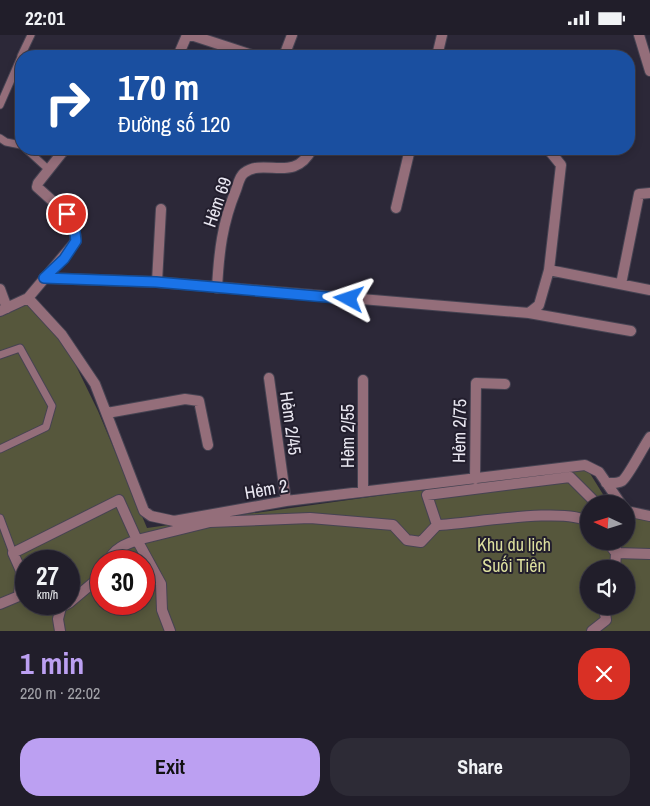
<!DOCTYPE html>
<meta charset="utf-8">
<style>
body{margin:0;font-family:"Archivo Narrow",sans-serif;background:#2d2b36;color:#f1f3f6;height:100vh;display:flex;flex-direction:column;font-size:19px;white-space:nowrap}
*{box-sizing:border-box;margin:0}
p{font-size:16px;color:#a2a2a8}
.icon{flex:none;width:28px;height:28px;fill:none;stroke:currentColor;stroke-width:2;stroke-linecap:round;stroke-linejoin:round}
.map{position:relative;height:596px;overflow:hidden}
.details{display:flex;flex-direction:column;background:#211e2a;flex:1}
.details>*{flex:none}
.guide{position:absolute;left:15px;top:15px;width:620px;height:105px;border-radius:20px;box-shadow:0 2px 8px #0003,0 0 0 1px #3e3c47;background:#1a4fa0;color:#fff;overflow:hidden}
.needle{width:32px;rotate:274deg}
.buttons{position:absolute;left:580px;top:460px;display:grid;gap:10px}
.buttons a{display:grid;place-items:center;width:55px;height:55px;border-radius:50%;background:#211e2a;box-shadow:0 2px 8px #0003,0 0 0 1px #3e3c47;font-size:25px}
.speed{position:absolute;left:15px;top:515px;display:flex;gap:10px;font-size:25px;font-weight:700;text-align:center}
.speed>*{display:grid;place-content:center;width:65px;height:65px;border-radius:50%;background:#211e2a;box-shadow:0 2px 8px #0003,0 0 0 1px #3e3c47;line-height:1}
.speed small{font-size:12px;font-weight:400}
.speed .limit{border:8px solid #d22;background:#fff;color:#111}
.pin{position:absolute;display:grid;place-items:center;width:42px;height:42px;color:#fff;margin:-21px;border:2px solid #fff;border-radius:50%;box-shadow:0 1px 5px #0007}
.me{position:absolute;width:55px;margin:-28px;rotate:275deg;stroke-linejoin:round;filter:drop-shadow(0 0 4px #0008)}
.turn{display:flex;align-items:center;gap:18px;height:105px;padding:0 20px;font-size:22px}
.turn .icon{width:65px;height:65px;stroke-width:2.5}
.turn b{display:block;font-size:35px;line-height:42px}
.round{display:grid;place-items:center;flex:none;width:52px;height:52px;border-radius:20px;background:#2d2b36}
.summary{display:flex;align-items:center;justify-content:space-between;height:85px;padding:0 20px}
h1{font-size:30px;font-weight:800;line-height:38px;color:#bca0f2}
.cta{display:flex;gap:10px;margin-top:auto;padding:10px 20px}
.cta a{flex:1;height:58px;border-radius:20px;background:#bca0f2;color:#111;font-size:20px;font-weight:800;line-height:58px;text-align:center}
.cta a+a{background:#2d2b36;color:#f1f3f6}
.status{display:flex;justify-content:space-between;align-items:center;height:35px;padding:0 25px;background:#211e2a;direction:ltr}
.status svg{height:14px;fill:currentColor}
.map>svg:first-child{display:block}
</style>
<div class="status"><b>22:01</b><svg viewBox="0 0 49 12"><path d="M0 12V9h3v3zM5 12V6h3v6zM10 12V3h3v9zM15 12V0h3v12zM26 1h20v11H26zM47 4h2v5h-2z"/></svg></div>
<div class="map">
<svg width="650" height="596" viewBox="0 0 650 596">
<rect width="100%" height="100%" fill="#2c2838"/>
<!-- green -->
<path fill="#56573c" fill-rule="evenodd" d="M 26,267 L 60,298 L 98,376 L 147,493 L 586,432 L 609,469 L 589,469 L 589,506 L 626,506 L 626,481 L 650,485 L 650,596 L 0,596 L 0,276 ZM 26,526 L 69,526 L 69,569 L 26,569 ZM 101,526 L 144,526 L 144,569 L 101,569 ZM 589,534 L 626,534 L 626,571 L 589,571 Z"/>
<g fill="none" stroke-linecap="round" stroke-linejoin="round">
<defs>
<path id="lane" d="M 21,21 L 31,0
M 0,70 L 21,22
M 0,103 L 6,107 L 21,110
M 26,114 L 49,135
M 0,320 L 20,313 L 52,371 L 46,392 L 0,414
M 0,483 L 13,518"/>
<path id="street" d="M 191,0 L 255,21
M 639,0 L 650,36
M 178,21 L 187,0
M 284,21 L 292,0
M 437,21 L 442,0
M 333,114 L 337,115
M 396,173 L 410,114
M 549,235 L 650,255
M 44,243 L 157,247 L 529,278 L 539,270 L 549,235 L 561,130 L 548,114
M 157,247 L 161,174
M 621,249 L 639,159 L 650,158
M 217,253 C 219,217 222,189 236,155 C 238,150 239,142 244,138 C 265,122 294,149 312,114
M 0,254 L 7,273
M 28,263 L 62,300 L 95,349 L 144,476 L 151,481 L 174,486 L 286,466 L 585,430 L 599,437 L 621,469
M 0,276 L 28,263 L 76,206 L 74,189 L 67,179 L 37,152 L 38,148 L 65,114
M 529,278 L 631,296
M 269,343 L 286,466
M 107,378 L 185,364 L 199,366 L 208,410
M 475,444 L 476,348 L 505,349
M 606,448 C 611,448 617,449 622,446 C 628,442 643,412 650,402
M 363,457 L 363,345
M 626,476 L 650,481
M 437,490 C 469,489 566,471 589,487
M 607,506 L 616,518 L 615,534
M 616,506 L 616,518 L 650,519
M 109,526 C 113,514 126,509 137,505 L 161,549 L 162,575 L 170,596
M 69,568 L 101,541
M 0,569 L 19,561 L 21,536 L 13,518 L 119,465 L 137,505 L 210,487 L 310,483 L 393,490 L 407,505 L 421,507 L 437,490 L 427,460 L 570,442 L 597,469
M 60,596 L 58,584 L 61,572 L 67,569
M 592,596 L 606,585 L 604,571"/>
</defs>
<!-- lane casing -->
<use href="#lane" stroke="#464352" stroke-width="9"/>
<!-- street casing -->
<use href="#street" stroke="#464352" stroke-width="12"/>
<!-- lane -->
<use href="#lane" stroke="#946e7a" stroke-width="7"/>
<!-- street -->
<use href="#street" stroke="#946e7a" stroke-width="10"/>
</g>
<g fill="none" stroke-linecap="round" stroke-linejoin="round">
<defs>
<path id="route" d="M 67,179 L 74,189 L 76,206 L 64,224 L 44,243 L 156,247 L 349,264"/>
</defs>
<!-- route casing -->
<use href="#route" stroke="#114b97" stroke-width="12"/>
<!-- route -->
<use href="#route" stroke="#1a73e8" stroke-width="9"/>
</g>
<g text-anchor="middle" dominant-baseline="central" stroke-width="4" stroke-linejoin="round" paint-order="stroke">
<!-- street labels -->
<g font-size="18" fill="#e9e7f1" stroke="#221e2d">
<text transform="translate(217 167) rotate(-71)">Hẻm 69</text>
<text transform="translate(291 388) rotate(82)">Hẻm 2/45</text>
<text transform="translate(459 396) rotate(-89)">Hẻm 2/75</text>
<text transform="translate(347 401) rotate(-90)">Hẻm 2/55</text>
<text transform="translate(266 454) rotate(-10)">Hẻm 2</text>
</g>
<!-- park labels -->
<g font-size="18" fill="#dcdf9e" stroke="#221e2d">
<text x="514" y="509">Khu du lịch<tspan x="514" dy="21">Suối Tiên</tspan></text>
</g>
</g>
</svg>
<div class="buttons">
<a><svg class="needle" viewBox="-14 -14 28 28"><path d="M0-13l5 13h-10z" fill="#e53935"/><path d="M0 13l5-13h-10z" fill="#a2a2a8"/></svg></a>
<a><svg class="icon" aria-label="sound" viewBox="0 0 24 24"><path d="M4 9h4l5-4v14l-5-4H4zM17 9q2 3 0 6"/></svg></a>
</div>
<div class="speed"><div>27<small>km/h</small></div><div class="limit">30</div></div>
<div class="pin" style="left:67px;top:179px;background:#d93025"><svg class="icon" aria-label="arrive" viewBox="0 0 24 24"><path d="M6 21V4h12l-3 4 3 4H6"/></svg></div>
<svg class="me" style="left:349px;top:264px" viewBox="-20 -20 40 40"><path d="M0-17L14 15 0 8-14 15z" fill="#1a73e8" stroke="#fff" stroke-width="4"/></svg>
<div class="guide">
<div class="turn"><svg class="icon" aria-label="right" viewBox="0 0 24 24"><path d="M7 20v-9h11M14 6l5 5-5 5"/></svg><div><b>170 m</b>Đường số 120</div></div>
</div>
</div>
<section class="details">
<div class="summary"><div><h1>1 min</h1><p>220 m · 22:02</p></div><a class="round" style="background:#d93025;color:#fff"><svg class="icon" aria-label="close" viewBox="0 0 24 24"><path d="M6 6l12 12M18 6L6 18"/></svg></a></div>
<div class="cta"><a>Exit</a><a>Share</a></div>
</section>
